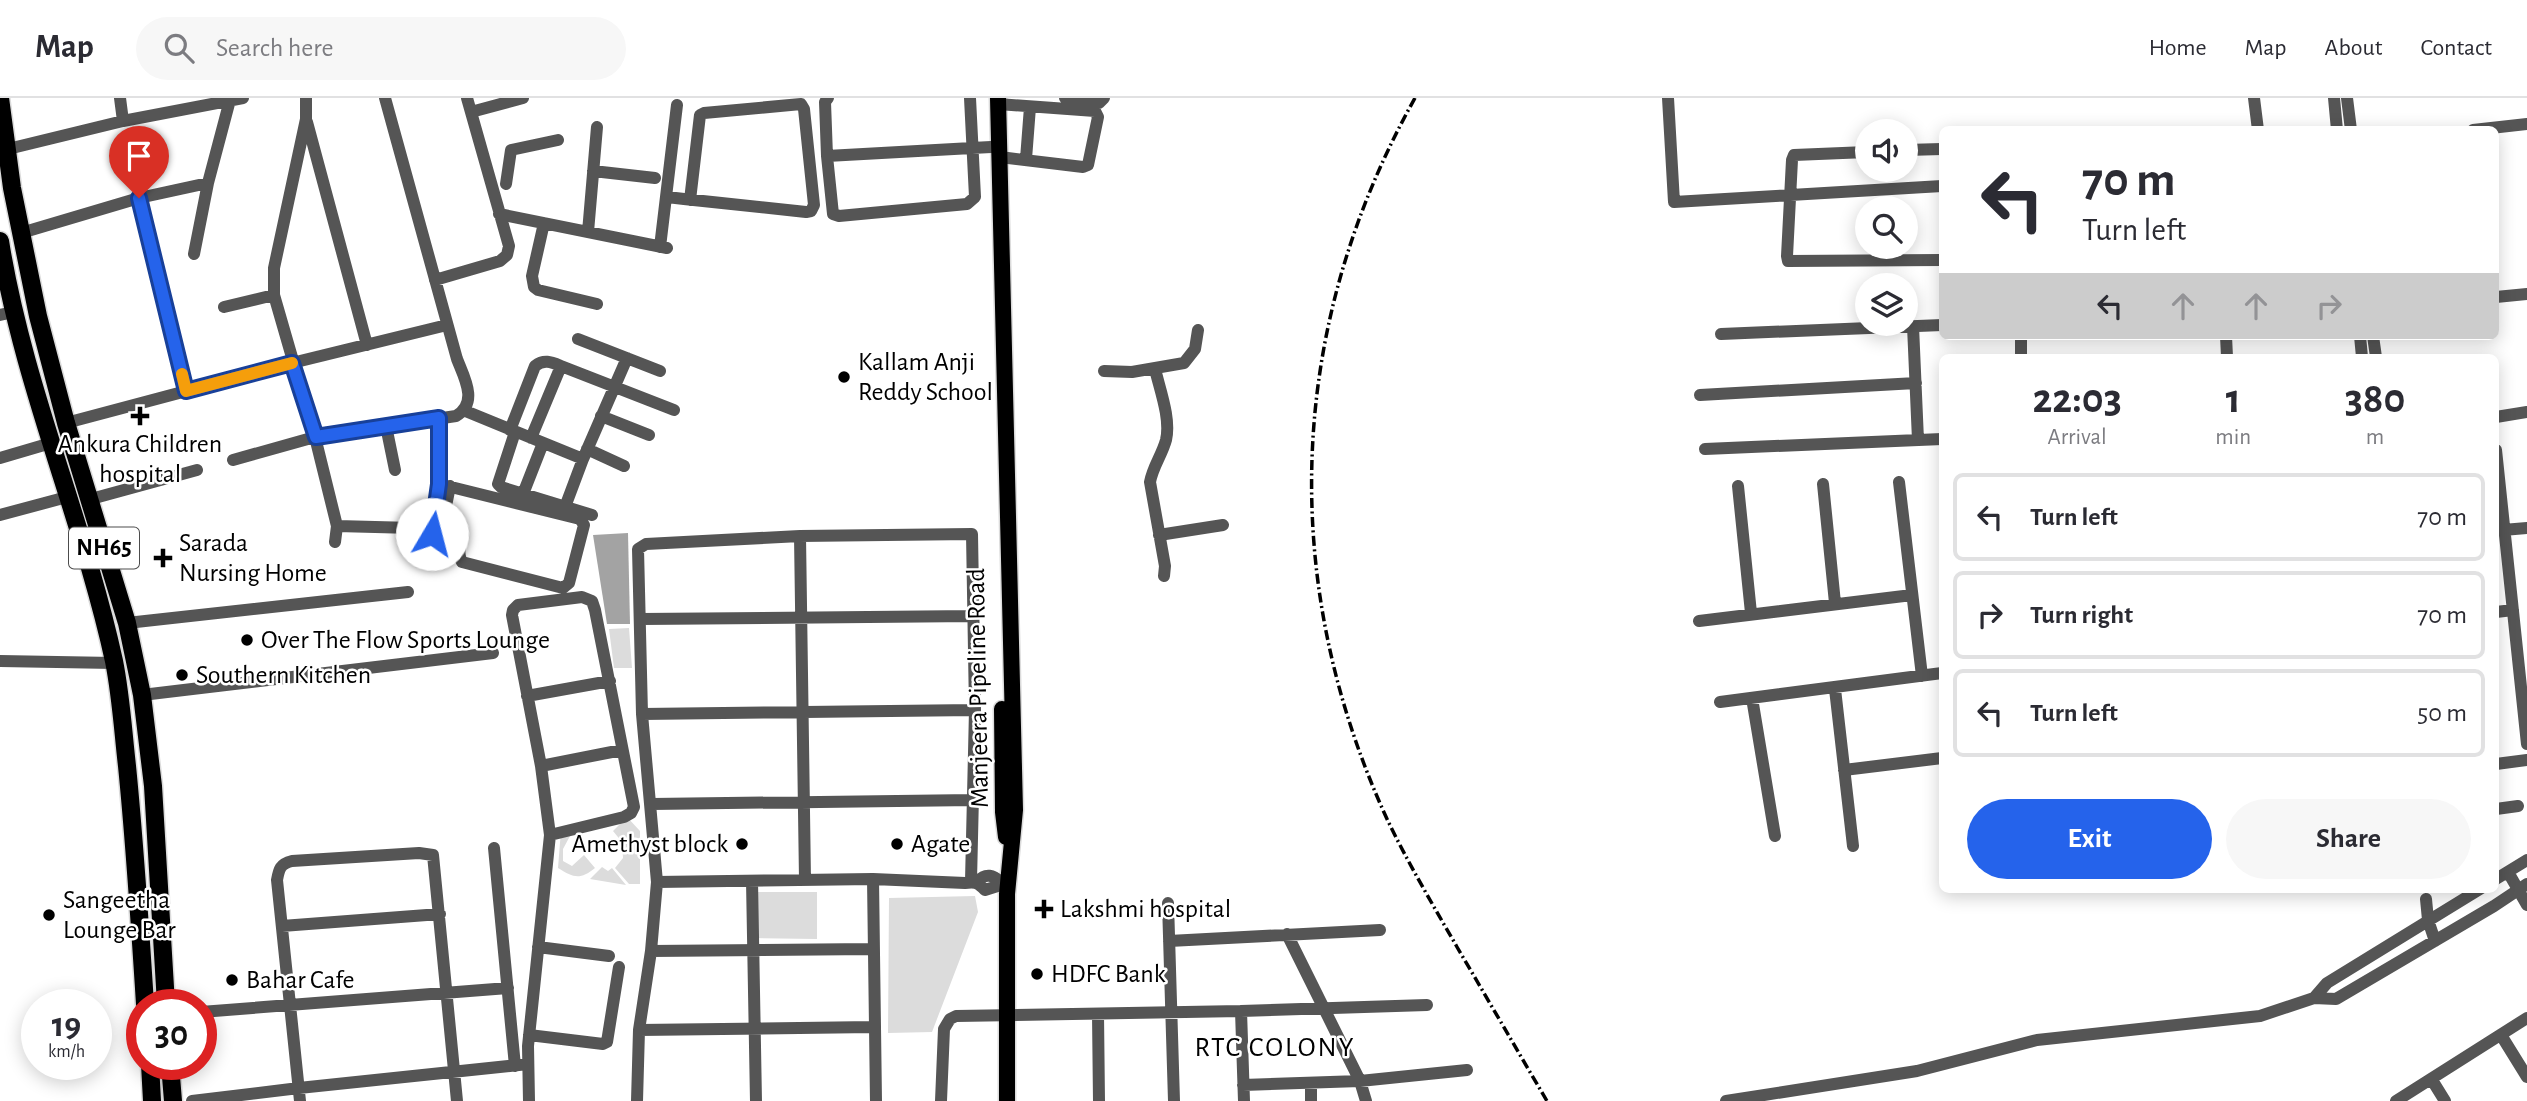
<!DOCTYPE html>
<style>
body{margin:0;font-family:"Alegreya Sans",sans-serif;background:#f7f7f7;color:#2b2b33;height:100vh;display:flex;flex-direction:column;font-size:26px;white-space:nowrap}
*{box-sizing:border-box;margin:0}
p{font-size:23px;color:#7c7c81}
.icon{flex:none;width:38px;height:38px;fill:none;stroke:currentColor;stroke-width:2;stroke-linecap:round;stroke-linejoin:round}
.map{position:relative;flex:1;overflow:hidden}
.side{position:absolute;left:1939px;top:256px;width:560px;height:539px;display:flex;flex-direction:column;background:#fff;border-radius:10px;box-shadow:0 4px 18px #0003}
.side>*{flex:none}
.top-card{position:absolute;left:1939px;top:28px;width:560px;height:214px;border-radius:10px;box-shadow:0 4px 18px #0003;background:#fff;color:#2b2b33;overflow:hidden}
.controls{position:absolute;left:1855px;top:21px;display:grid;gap:14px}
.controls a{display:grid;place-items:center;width:63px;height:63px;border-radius:50%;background:#fff;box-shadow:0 4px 18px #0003;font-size:35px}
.speed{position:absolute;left:21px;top:891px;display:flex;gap:14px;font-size:35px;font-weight:700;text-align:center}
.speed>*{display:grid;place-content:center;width:91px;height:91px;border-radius:50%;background:#fff;box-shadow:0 4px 18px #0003;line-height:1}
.speed small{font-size:18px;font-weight:400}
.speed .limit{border:10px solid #d22;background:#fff;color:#111}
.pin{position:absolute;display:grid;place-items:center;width:60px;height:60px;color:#fff;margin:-72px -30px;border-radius:50% 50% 50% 0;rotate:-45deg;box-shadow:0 0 7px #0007}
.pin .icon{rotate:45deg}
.me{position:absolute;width:77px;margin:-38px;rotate:8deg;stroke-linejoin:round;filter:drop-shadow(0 0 5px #0008)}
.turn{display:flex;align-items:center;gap:24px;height:147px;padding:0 28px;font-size:32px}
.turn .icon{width:91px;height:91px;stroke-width:2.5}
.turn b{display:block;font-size:49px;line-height:60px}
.lanes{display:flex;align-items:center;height:66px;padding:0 28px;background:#0003;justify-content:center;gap:35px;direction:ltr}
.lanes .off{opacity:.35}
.eta{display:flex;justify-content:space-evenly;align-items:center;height:119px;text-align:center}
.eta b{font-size:42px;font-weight:700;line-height:49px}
.cta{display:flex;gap:14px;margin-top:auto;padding:14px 28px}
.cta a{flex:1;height:80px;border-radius:42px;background:#2563eb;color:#fff;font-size:28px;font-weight:700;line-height:80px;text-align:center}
.cta a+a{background:#f7f7f7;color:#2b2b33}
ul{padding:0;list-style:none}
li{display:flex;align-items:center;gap:21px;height:88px;margin:0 14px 10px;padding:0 14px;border:4px solid #e1e1e2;border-radius:10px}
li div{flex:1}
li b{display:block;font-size:26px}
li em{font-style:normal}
header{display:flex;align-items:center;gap:42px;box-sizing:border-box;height:98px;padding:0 35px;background:#fff;border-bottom:2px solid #e1e1e2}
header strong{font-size:33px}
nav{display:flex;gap:38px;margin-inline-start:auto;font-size:24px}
.search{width:490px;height:63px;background:#f7f7f7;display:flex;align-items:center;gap:18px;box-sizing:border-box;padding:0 24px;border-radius:38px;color:#7c7c81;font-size:26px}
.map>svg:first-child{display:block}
</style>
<header>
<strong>Map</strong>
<div class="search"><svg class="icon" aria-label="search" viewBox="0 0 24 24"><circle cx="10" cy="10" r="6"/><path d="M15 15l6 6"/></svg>Search here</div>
<nav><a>Home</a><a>Map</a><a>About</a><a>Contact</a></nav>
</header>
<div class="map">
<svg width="2527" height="1003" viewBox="0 0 2527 1003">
<rect width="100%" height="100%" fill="#fff"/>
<!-- green -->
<path fill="#dcdcdc" d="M 629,530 L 632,570 L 614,570 L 609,531 Z
M 627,719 L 640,733 L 640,786 L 629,786 L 615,770 L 623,760 L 622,744 L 613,733 Z
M 561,732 L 570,738 L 563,751 L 563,763 L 572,768 L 584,757 L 595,770 C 580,782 574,780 558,770 Z
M 602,769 L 608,773 L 612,770 L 626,787 L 590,781 Z
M 754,794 L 817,794 L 817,841 L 754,840 Z
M 975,798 L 978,814 L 932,934 L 888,935 L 889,800 Z"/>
<!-- water -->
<path fill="#a3a3a3" d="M 628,435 L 630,526 L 607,526 L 593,437 Z"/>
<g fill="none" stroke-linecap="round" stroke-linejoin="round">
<defs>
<path id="major" d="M 998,0 L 1015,712 L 1007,796 L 1007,1003
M 1002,611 L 1003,714 L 1006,739"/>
<path id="highway" d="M 0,0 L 12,90 L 38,218 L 66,325 L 127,525 L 142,597 L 153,688 L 166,906
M 0,143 C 23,287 83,421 114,563 C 121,598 123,633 127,668 C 135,748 140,827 145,906
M 150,966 L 152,1003
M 170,966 L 173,1003"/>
</defs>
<!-- major casing -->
<use href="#major" stroke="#dbdbdb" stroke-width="19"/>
<!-- highway casing -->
<use href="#highway" stroke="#dbdbdb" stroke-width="21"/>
<!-- minor -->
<path stroke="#555" stroke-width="12" d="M 120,0 L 123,23
M 306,0 L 306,21 L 274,170 L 274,197 L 315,339 L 337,428 L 335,444
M 970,0 L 975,99 L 967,106 L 839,118 L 833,116 L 827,58 L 972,50 L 991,49
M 1065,0 L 1099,5 L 1104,0
M 1668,0 L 1674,104 L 1942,88
M 2254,0 L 2258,32
M 2334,0 L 2337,32
M 2347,0 L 2351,32
M 998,6 L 1095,13 L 1098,19 L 1088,67 L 1083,69 L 1000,59
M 471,14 L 523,0
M 307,24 L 367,247
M 2473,32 L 2527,26
M 8,51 L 123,23 L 243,0
M 1906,52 L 1942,51
M 1867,54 L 1794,57 L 1792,62 L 1787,158 L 1788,163 L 1942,162
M 827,58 L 825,4 L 828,0
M 1026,61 L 1030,9
M 593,73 L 655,80
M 506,86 L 511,52 L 558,42
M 667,99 L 684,101 L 806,114 L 811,113 L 814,107 L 804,11 L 801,6 L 704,15 L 700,17 L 690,102
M 139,100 L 186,293
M 499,116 L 667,150
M 544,125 L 532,178 L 534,189 L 538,192 L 597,206
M 588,134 L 597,29
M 21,135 L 139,100 L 208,85
M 660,149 L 677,7
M 194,156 L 208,85 L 230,2
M 435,182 L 500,163 L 507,157 L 509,148 L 467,0
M 2496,199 L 2527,196
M 224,209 L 274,197
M 0,217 L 14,214
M 1913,228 L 1918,342
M 1721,236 L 1942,227
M 2021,238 L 2021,259
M 2226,238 L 2227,259
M 2360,238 L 2362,259
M 2373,238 L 2376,259
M 578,241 L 660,273
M 1155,271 C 1160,292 1171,321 1166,342 C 1162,357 1153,368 1150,384 L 1165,468 L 1164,478
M 1104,273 L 1132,274 L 1184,265 L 1195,251 L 1198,232
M 1700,297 L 1916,285
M 463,312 L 583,361 L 627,260
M 601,318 L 649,337
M 2496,319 L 2527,314
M 66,325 L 292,265 L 447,227
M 386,328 L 395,372
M 510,332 L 535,268 C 544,261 551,264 561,268
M 515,334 L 498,386 L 501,389 L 592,417
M 531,340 L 561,268 L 674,312
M 587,351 L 624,368
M 1705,351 L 1942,341
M 2496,352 L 2527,646
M 0,360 L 51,345
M 233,362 L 315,339 L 456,318 C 479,305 464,279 457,261 L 385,0
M 1899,384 L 1922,578
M 1823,386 L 1835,505
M 1738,388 L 1751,515
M 523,396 L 543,345
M 91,401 L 197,372
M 565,409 L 583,361
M 0,417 L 67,399
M 337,428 L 413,430
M 433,431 L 458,439 C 461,448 457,456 462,464 L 563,490 L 569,485 L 584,427 L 580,421 L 439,386
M 2503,432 L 2527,430
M 441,433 L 450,388
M 432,436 L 439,386 L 439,320
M 1159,437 L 1223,427
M 800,438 L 805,782
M 2496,514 L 2513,512
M 641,521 L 974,518
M 1699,523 L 1912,497
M 127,525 L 408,494
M 0,563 L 114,565
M 1835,591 L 1853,748
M 142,597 L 493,555
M 527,598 L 610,583
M 1752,600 L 1775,738
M 1720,604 L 1942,575
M 642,616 L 975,612
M 2496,666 L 2527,662
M 541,668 L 622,652
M 1844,672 L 1942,660
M 652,706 L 974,702
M 2496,711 L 2518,708
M 494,750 L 515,968
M 2508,774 L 2527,807
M 873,781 L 876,1003
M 2496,781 L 2527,762
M 752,783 L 756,1003
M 657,784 L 873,781 L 965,785 C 975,784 977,784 985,792 L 1007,785
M 977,784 C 986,774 993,777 1002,785
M 2480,791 L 2327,885 L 2314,900 L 2336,901 L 2494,808 L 2527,786
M 2426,801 L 2428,822 L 2435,843
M 1168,805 L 1174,1003
M 282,828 L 440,816
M 1287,836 L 1360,983 L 1366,1003
M 1169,843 L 1380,832
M 538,849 L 609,858
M 651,853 L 873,851
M 1241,913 L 1244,1003
M 201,914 L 508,890
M 1098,916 L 1099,1003
M 639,932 L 873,929
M 529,937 L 603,946 L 607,944 L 619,869
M 2501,937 L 2527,979
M 2432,982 L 2445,1003
M 1311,985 L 1311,1003
M 1243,987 L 1360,983 L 1467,972
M 192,1003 L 299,990 L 528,966
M 300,1003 L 277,782 C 279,771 280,766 292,763 L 419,755 L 433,757 L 457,1003
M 529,1003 L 528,948 L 550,737 L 541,668 L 512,517 L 513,512 L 518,507 L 582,499 L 592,503 L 595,512 L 634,709 L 631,715 L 624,719 L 550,737
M 637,1003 L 639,932 L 651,853 L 657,784 L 642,616 L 638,451 L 646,446 L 800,438 L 972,436 L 975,612 L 971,783
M 941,1003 L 944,931 L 950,921 L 956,918 L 1241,913 L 1427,907
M 1726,1003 L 1917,973 L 2037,942 L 2260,918 L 2314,900
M 2396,1003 L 2527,920"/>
<!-- major -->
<use href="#major" stroke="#000" stroke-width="16"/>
<!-- highway -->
<use href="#highway" stroke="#000" stroke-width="18"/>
<!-- rail -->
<path stroke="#000" stroke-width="3.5" stroke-dasharray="10 3.5 2 3.5" stroke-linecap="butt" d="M 1415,0 C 1287,229 1278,483 1387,721 C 1408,765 1433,807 1457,849 C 1487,900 1517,952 1547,1003"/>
</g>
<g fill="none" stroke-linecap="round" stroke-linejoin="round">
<defs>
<path id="route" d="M 139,100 L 186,293 L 292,265 L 316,339 L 439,320 L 439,386 L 432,436"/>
</defs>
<!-- route casing -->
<use href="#route" stroke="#184099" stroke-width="18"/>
<!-- route -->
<use href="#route" stroke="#2563eb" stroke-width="12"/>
<!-- slow -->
<path stroke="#f59e0b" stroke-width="12" d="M 182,276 L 186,293 L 292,265"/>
</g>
<!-- markers -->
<g fill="#000" stroke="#fff" stroke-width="2.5">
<circle cx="844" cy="279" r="7"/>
<path d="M136.5 307.5h7v7h7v7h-7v7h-7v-7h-7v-7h7z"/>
<path d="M159.5 449.5h7v7h7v7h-7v7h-7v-7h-7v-7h7z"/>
<circle cx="247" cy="542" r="7"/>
<circle cx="182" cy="577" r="7"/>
<circle cx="742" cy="746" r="7"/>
<circle cx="897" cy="746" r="7"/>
<path d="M1040.5 800.5h7v7h7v7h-7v7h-7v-7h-7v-7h7z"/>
<circle cx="49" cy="817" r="7"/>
<circle cx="1037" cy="876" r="7"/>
<circle cx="232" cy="882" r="7"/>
</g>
<g text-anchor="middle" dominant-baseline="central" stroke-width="5" stroke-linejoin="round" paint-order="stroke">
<!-- shield labels -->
<rect fill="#fff" stroke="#4c4c4c" stroke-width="2" x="69" y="429.5" width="70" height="41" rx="5"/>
<g font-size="24" font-weight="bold" fill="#000">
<text x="104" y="450">NH65</text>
</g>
<!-- poi labels -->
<g font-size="26" fill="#000" stroke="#fff" text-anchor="start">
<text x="858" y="264">Kallam Anji<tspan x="858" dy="30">Reddy School</tspan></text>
<text x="140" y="346" text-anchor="middle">Ankura Children<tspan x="140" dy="30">hospital</tspan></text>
<text x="179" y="445">Sarada<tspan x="179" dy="30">Nursing Home</tspan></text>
<text x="261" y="542">Over The Flow Sports Lounge</text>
<text x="196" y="577">Southern Kitchen</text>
<text x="728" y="746" text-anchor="end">Amethyst block</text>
<text x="911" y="746">Agate</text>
<text x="63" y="802">Sangeetha<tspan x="63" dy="30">Lounge Bar</tspan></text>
<text x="1060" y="811">Lakshmi hospital</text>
<text x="1051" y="876">HDFC Bank</text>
<text x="246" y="882">Bahar Cafe</text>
</g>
<!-- street labels -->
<g font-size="26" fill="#000" stroke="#fff">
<text transform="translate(978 590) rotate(-91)">Manjeera Pipeline Road</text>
</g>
<!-- neighbourhood labels -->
<g font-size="28" letter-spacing="2" fill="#000" stroke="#fff">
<text x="1275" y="950">RTC COLONY</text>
</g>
</g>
</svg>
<div class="controls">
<a><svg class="icon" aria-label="sound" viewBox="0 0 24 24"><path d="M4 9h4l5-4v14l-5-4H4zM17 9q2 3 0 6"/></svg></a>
<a><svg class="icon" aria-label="search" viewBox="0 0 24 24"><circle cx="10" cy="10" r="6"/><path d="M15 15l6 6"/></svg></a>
<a><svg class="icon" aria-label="layers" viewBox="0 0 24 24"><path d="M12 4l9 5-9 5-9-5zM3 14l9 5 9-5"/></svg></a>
</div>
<div class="speed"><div>19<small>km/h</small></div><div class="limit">30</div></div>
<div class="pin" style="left:139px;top:100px;background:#d93025"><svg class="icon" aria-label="arrive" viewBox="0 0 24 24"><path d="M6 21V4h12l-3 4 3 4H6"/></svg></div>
<svg class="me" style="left:432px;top:436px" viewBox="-20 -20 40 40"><circle r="19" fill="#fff"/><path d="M0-13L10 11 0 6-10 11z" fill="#2563eb"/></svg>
<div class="top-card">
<div class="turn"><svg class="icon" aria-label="left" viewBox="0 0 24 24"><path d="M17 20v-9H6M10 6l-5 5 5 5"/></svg><div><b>70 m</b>Turn left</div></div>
<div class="lanes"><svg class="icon" aria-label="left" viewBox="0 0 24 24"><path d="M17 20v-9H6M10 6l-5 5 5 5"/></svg><svg class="icon off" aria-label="ahead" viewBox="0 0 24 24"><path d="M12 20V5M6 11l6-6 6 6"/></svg><svg class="icon off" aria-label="ahead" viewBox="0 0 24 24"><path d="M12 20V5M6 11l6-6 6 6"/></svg><svg class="icon off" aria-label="right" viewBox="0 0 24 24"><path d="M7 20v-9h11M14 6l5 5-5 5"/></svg></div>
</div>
<section class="side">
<div class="eta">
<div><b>22:03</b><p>Arrival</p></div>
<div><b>1</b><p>min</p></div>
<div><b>380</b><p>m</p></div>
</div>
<ul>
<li><svg class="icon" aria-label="left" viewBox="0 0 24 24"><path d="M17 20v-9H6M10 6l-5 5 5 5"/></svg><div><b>Turn left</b></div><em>70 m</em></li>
<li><svg class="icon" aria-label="right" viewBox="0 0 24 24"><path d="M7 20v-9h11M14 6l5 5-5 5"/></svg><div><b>Turn right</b></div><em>70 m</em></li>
<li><svg class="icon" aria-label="left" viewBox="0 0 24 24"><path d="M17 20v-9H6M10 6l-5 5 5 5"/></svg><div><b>Turn left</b></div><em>50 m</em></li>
</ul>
<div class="cta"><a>Exit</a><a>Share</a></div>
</section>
</div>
